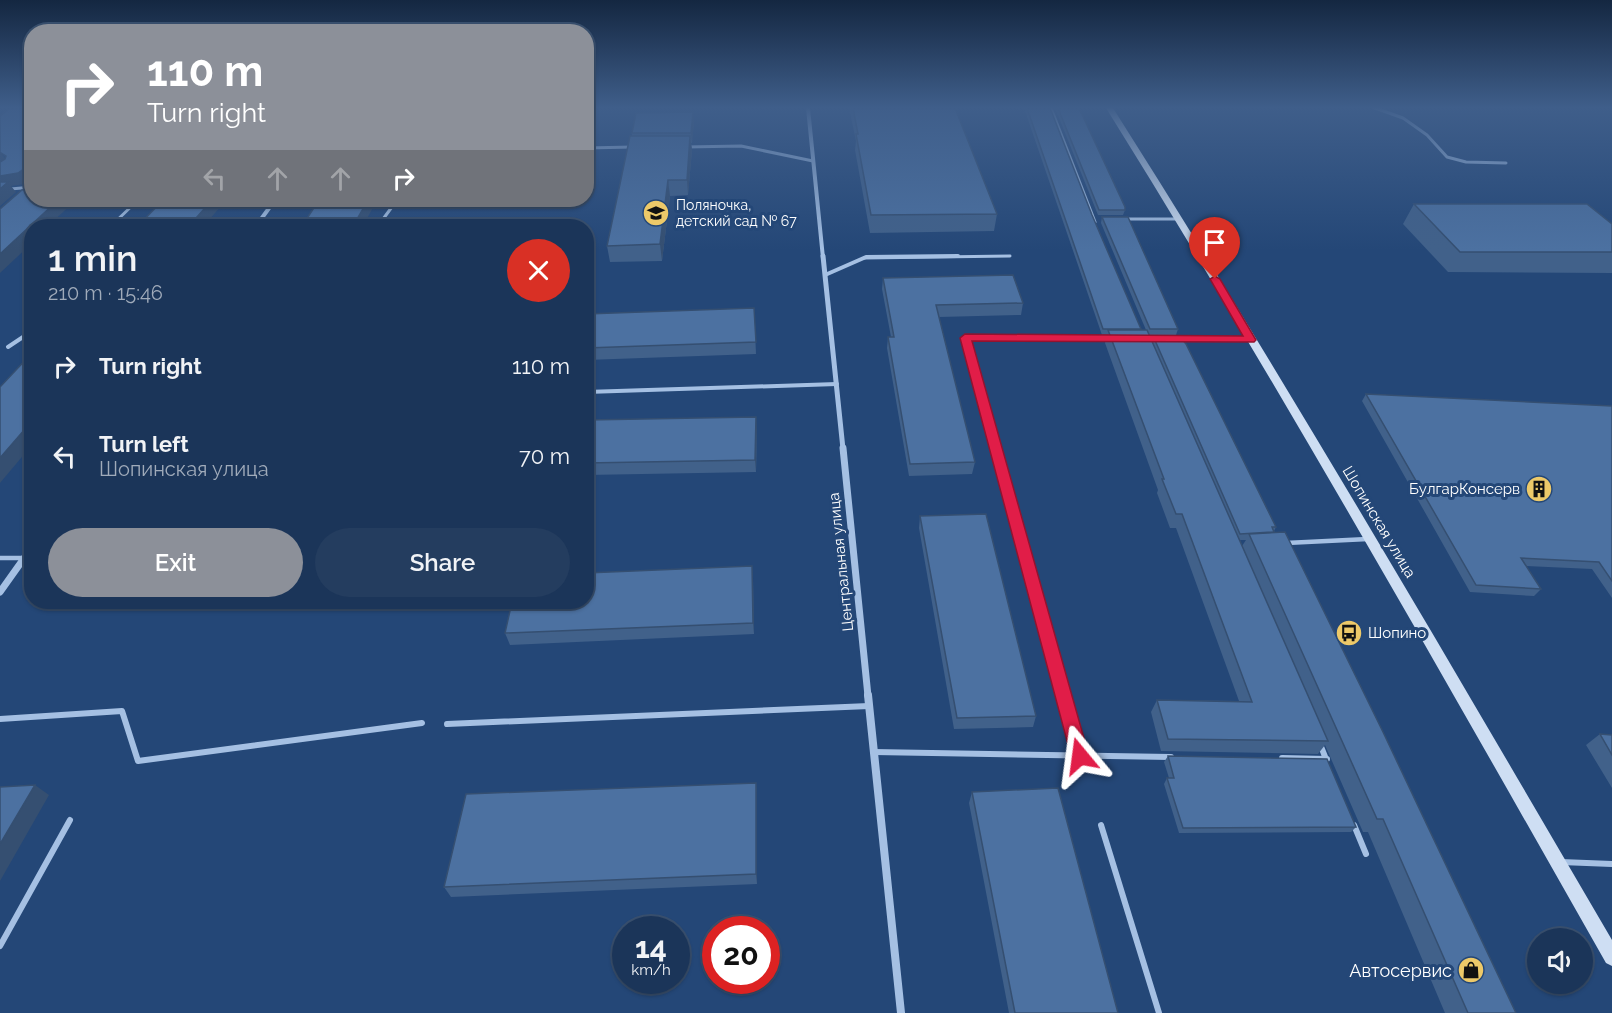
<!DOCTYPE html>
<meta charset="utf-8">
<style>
body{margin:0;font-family:Raleway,sans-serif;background:#243d5f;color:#f1f3f6;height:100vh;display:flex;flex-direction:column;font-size:22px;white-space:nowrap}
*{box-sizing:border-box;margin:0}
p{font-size:20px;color:#a0abba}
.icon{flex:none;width:33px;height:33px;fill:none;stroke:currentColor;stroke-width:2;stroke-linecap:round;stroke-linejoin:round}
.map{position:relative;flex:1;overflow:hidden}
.panel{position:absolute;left:24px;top:219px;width:570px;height:390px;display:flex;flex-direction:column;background:#1b3559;border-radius:24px;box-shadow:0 2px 4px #0004,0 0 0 2px #39506f}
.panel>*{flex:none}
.banner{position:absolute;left:24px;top:24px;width:570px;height:183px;border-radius:24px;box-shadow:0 2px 4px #0004,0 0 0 2px #39506f;background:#8c9099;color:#fff;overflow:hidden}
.buttons{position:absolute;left:1527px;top:928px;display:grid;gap:12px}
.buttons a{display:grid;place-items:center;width:66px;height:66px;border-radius:50%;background:#1b3559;box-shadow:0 2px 4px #0004,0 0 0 2px #39506f;font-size:30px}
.speed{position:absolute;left:612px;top:916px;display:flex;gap:12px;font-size:30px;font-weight:700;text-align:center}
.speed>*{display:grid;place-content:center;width:78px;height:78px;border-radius:50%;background:#1b3559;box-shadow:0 2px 4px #0004,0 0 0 2px #39506f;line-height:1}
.speed small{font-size:15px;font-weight:400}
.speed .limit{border:9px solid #d22;background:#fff;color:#111}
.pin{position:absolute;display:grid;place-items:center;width:51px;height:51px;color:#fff;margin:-62px -26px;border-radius:50% 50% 50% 0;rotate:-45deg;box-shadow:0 0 6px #0007}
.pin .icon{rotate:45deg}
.me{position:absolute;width:66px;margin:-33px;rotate:344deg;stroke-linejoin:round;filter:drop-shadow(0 0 4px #0008)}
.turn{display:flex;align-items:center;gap:21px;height:126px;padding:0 24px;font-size:27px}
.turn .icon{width:78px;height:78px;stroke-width:2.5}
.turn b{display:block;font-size:42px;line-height:51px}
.lanes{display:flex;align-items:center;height:57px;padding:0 24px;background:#0003;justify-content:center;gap:30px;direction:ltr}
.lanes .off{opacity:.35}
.round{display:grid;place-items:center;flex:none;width:63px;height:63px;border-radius:32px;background:#243d5f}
.overview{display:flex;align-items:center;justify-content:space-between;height:102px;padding:0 24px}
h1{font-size:36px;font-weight:600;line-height:45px}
.primary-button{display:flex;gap:12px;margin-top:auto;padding:12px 24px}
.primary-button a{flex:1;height:69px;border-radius:36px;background:#8c9099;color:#fff;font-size:24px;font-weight:600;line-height:69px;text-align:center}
.primary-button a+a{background:#243d5f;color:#f1f3f6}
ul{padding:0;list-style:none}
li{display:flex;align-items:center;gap:18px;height:90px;padding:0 24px}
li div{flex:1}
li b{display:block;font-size:22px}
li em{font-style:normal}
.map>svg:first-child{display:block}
</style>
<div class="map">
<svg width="1612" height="1013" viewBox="0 0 1612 1013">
<rect width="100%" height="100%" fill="#244777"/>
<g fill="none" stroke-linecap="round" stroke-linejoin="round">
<!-- lane-far3 -->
<path stroke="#a5c0e3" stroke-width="3" d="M 1051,108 L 1095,222
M 1375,108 L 1403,118 L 1427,135 L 1447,157 L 1466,162 L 1506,163
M 586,129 L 593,108
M 685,147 L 741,146 L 813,161
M 586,148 L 632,147
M 0,190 L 32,187
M 1123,219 L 1178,219
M 111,226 L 138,200
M 378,226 L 397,200
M 864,258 L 1010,256"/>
<!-- lane-far2 -->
<path stroke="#a5c0e3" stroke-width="4" d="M 825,275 L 866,257 L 958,256
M 1146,337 L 1165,338
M 1176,338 L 1250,340
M 8,347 L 32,331
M 586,392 L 837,384
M 996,449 L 965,338 L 1111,337"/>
<!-- lane-far1 -->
<path stroke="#a5c0e3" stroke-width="4.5" d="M 995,448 L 1064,696
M 1286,543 L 1368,539
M 0,558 L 24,558"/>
<!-- lane -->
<path stroke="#a5c0e3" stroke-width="6" d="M 1063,695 L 1080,756
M 0,719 L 122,711 L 138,761 L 422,723
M 447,724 L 869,706
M 1320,744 L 1326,759
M 874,752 L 1171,757
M 1282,758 L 1327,759
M 1101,825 L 1159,1013
M 1354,825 L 1366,854
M 1561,862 L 1612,864
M 0,946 L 70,820"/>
<!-- street-far3 -->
<path stroke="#a5c0e3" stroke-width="4" d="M 808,108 L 823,258
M 256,226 L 275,200"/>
<!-- street-far2 -->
<path stroke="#a5c0e3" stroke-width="5" d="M 823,256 L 843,449"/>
<!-- street-far1 -->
<path stroke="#a5c0e3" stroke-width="7" d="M 843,448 L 868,696
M 0,592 L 32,547"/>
<!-- street -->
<path stroke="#a5c0e3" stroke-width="8" d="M 868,695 L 901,1013"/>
<!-- secondary -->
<path fill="#cedef3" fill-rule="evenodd" d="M 1106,108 L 1113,108 C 1286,381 1449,661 1612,940 L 1612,966 L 1606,963 C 1443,676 1281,389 1106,108 Z"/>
</g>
<!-- wall -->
<path fill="#41618a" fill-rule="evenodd" d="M 849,108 L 955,108 L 997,214 L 994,231 L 870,233 L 855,150 L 856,141 Z
M 1024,108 L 1050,108 L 1092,215 L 1141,330 L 1146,330 L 1101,223 L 1102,217 L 1178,329 L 1176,335 L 1150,335 L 1153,342 L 1154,338 L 1276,527 L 1274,531 L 1516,1013 L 1445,1013 L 1368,832 L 1363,832 L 1325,745 L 1318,754 L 1161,751 L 1151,712 L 1157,700 L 1239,701 L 1176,528 L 1170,528 L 1157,493 L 1158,490 L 1105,343 L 1107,335 L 1102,335 ZM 1240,540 L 1246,540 L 1242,546 Z
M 1055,108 L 1079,108 L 1125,210 L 1123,215 L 1098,215 Z
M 694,122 L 692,143 L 691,143 L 692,150 L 688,195 L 670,196 L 662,261 L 610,262 L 607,246 L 632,136 L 632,133 Z
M 1414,204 L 1612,224 L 1612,273 L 1448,272 L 1403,224 Z
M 883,278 L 1023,303 L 1021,315 L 939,317 L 975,462 L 972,474 L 909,476 L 887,348 L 888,337 L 891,337 L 882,289 Z
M 754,308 L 756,354 L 586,360 L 586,314 Z
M 1366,394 L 1612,406 L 1612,598 L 1592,569 L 1526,566 L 1541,589 L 1534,596 L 1470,592 L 1362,401 Z
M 586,420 L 757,429 L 756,472 L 586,475 Z
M 920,516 L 1036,716 L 1033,727 L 954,729 L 919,528 Z
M 753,578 L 754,634 L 510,645 L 505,633 Z
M 1600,734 L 1612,735 L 1612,788 L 1586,745 Z
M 1168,756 L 1356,827 L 1351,832 L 1179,833 L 1164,784 L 1167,778 L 1169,778 L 1164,762 Z
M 756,783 L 757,793 L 757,884 L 451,897 L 444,887 Z
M 972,792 L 1118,1013 L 1009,1013 L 969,803 Z"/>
<!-- shaded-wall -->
<path fill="#354f71" d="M 693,112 L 694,122 L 692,143 L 691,133 Z
M 690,136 L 692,150 L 688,195 L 687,180 Z
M 1,153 L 8,163 L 0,169 L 0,154 Z
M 32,163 L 32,179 L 25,184 L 11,186 L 16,192 L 0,206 L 0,176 Z
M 668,180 L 670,196 L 662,261 L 660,244 Z
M 58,200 L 76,200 L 48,226 L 32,226 L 32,243 L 0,273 L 0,254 Z
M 212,200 L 226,200 L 204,226 L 189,226 Z
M 368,200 L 377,200 L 363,226 L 353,226 Z
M 756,417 L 757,429 L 756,472 L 755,460 Z
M 32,421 L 32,445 L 0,483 L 0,458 Z
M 752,566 L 753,578 L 754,634 L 753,623 Z
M 756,783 L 757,793 L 757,884 L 756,874 Z
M 35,785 L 49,795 L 0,881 L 0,844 Z"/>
<!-- building -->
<path fill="#4c71a1" stroke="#354f71" stroke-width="1.5" d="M 10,108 L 32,108 L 32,163 L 18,173 L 0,176 L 0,162 L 5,159 L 6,156 L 1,153 L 0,154 L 0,116 Z
M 853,108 L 955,108 L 997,214 L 871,215 L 856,134 L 858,134 Z
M 1027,108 L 1050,108 L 1092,215 L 1141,329 L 1103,329 Z
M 1058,108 L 1079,108 L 1125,207 L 1125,210 L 1099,210 Z
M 693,112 L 691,133 L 632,133 L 636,113 Z
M 630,136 L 690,136 L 687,180 L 668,180 L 660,244 L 607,246 Z
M 0,182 L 8,182 L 0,189 Z
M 32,189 L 32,200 L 58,200 L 0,254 L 0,209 L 22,190 Z
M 163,200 L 212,200 L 189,226 L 138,226 Z
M 319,200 L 368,200 L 353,226 L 302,226 Z
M 1414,204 L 1587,204 L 1612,224 L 1612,252 L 1460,252 Z
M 1102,217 L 1128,217 L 1178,329 L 1150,329 Z
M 1013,275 L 1023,303 L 936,305 L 975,462 L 910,464 L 888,337 L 894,337 L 883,278 Z
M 754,308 L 756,342 L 586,348 L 586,314 Z
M 1108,330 L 1147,330 L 1328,741 L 1168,739 L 1157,700 L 1252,702 L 1182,514 L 1176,514 L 1162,479 L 1164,479 Z
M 1154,338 L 1181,338 L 1186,344 L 1276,527 L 1272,527 L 1274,532 L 1240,534 Z
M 32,353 L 32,421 L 0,458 L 0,387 Z
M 1366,394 L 1612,406 L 1612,581 L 1599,562 L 1521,558 L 1541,589 L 1476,585 Z
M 756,417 L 755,460 L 586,463 L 586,420 Z
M 986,514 L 1036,716 L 957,718 L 920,516 Z
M 1285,532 L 1383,732 L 1516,1013 L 1468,1013 L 1383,819 L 1377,819 L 1249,534 Z
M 752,566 L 753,623 L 505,633 L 512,602 L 586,602 L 586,573 Z
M 1600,734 L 1612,735 L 1612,755 Z
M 1168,756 L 1327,759 L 1356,827 L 1183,828 L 1167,778 L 1174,778 Z
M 756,783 L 756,874 L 444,887 L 466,794 Z
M 35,785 L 0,844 L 0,787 Z
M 1058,788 L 1118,1013 L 1015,1013 L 972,792 Z"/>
<!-- sky -->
<linearGradient id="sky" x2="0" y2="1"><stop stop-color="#142741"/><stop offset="0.43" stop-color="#3f5e8a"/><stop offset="1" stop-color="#3f5e8a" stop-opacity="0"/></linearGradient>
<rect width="1612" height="250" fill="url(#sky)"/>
<!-- route -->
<path fill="#e11d48" stroke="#92132f" stroke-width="1.5" d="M 1215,276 L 1220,279 L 1256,340 L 1254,342 L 972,341 L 1089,756 L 1086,762 L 1080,764 L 1074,762 L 1071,756 L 960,338 L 965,334 L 1243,336 L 1210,279 Z"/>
<!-- icons -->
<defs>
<symbol id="school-disc" viewBox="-11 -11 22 22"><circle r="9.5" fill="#edc969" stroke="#244777"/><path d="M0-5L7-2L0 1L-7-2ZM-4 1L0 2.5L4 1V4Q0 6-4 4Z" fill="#111"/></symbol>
<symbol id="building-disc" viewBox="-11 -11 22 22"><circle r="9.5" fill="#edc969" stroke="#244777"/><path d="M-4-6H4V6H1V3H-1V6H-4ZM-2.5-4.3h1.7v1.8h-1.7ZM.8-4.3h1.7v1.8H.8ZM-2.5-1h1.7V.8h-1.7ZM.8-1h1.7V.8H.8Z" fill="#111"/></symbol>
<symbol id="bus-disc" viewBox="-11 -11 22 22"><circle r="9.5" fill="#edc969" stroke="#244777"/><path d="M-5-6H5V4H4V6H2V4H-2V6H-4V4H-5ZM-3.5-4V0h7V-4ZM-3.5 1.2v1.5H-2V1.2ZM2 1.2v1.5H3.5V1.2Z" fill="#111"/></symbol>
<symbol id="shop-disc" viewBox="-11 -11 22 22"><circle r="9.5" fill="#edc969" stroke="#244777"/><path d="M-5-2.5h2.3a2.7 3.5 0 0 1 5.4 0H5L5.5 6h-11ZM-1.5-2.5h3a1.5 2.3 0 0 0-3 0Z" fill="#111"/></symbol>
</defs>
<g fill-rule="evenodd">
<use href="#school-disc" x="641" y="198" width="30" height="30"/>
<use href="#building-disc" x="1524" y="474" width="30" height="30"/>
<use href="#bus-disc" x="1334" y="618" width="30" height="30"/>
<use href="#shop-disc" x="1456" y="955" width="30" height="30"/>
</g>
<g text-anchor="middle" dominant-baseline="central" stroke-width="6" stroke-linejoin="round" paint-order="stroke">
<!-- far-poi labels -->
<g font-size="14" fill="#fff" stroke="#244777" text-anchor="start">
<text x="676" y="205">Поляночка,<tspan x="676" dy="16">детский сад № 67</tspan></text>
</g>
<!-- poi labels -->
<g font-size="15" fill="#fff" stroke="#244777" text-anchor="end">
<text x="1520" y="489">БулгарКонсерв</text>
<text x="1368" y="633" text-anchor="start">Шопино</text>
</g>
<!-- street labels -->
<g font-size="15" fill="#fff" stroke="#244777">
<text transform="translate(1379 522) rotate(59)">Шопинская улица</text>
<text transform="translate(841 562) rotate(-96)">Центральная улица</text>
</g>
<!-- near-poi labels -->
<g font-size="18" fill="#fff" stroke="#244777" text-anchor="end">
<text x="1452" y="970">Автосервис</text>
</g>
</g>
</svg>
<div class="buttons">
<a><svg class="icon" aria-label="sound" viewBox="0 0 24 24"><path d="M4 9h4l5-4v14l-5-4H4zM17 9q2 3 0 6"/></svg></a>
</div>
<div class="speed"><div>14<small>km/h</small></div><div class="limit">20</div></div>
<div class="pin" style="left:1215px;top:279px;background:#d93025"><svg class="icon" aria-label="arrive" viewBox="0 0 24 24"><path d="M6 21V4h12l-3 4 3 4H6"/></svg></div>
<svg class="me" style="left:1080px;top:756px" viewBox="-20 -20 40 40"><path d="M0-17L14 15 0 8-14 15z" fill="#e11d48" stroke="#fff" stroke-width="4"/></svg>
<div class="banner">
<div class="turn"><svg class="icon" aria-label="right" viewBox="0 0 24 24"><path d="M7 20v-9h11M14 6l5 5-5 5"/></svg><div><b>110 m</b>Turn right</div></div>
<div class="lanes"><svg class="icon off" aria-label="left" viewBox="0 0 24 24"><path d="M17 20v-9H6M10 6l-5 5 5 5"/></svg><svg class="icon off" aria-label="ahead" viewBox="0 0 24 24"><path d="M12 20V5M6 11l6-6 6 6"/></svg><svg class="icon off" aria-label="ahead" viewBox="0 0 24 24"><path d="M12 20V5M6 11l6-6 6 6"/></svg><svg class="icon" aria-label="right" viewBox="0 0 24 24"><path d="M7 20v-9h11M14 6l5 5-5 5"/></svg></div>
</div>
<section class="panel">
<div class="overview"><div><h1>1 min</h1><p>210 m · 15:46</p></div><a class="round" style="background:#d93025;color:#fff"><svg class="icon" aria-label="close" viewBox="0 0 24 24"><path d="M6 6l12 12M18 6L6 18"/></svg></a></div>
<ul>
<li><svg class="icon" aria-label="right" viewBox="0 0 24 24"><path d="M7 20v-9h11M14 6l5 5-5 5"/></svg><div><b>Turn right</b></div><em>110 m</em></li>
<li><svg class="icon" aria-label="left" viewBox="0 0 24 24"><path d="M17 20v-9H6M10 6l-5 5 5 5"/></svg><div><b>Turn left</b><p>Шопинская улица</p></div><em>70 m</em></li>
</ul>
<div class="primary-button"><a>Exit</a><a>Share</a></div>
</section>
</div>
